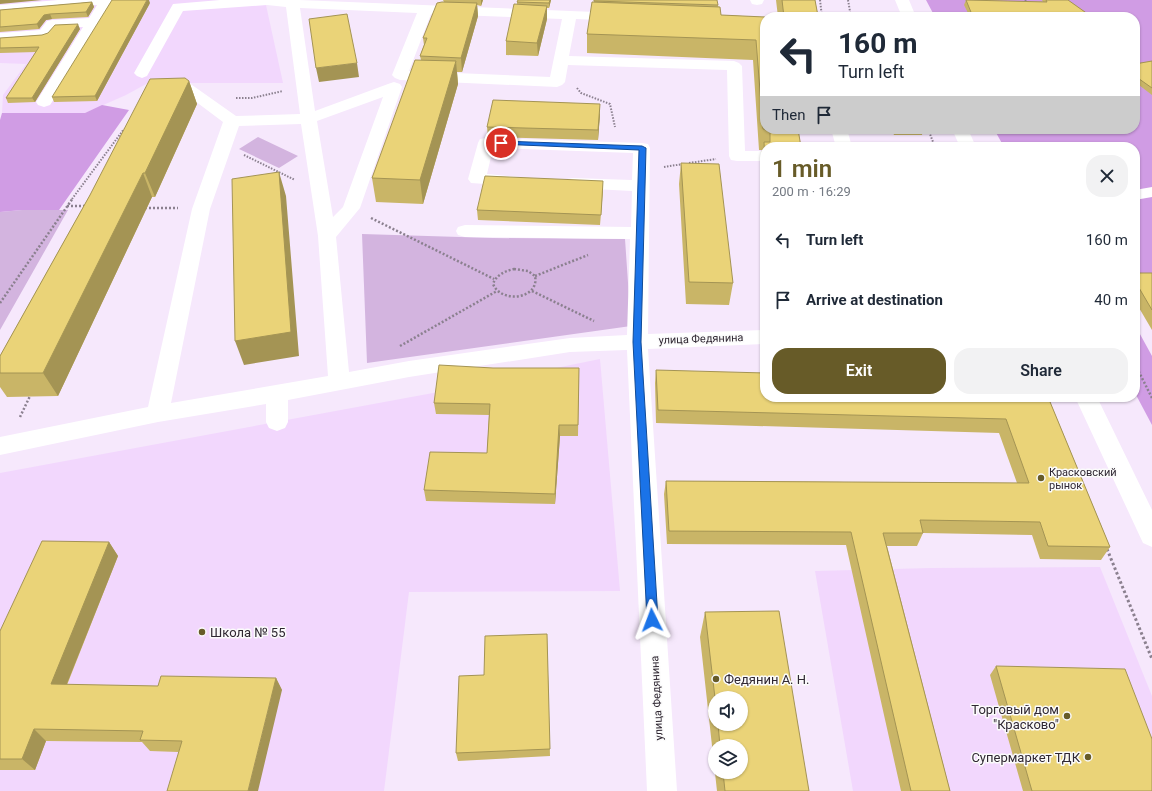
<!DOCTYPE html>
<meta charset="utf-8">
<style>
body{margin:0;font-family:Roboto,sans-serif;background:#f2f2f3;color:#1f2937;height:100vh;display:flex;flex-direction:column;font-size:15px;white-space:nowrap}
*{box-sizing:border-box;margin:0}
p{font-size:13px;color:#747a83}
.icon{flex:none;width:22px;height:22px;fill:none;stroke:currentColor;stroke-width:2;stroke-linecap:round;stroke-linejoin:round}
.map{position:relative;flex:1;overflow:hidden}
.panel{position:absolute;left:760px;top:142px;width:380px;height:260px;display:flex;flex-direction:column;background:#fff;border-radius:16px;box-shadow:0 1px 3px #0004}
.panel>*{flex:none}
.guide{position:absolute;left:760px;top:12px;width:380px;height:122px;border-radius:16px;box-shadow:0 1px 3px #0004;background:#fff;color:#1f2937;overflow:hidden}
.tools{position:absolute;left:708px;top:691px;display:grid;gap:8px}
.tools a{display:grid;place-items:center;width:40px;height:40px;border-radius:50%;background:#fff;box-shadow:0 1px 3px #0004;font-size:20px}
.pin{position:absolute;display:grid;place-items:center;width:34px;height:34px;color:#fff;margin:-17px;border:2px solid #fff;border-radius:50%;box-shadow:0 1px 4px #0007}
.me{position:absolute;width:44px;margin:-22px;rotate:357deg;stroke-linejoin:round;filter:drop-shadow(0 0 3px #0008)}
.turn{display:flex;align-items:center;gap:14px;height:84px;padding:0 12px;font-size:18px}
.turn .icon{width:52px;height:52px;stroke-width:2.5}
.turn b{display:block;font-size:28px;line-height:34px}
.then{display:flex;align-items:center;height:38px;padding:0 12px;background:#0003;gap:8px;font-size:15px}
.round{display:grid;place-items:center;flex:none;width:42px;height:42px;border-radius:16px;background:#f2f2f3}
.summary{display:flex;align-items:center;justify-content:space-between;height:68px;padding:0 12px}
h1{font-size:24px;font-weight:600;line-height:30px;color:#675b28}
.button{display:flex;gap:8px;margin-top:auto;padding:8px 12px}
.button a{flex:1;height:46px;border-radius:16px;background:#675b28;color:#fff;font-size:16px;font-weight:600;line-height:46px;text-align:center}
.button a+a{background:#f2f2f3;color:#1f2937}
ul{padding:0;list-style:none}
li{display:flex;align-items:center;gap:12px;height:60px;padding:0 12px}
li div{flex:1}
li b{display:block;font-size:15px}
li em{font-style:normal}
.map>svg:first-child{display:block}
</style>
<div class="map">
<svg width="1152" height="791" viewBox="0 0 1152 791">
<rect width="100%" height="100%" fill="#f6e8fc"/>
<!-- built -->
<path fill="#f2d7fd" d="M 0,0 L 267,0 L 266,5 L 283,83 L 148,83 L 126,95 L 85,113 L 2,113 L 3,95 L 26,64 L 0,63 Z
M 600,359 L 620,591 L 409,592 L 384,791 L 0,791 L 0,473 L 433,393 Z
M 1100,567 L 1152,696 L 1152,791 L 853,791 L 815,571 L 931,568 Z"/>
<!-- green -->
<path fill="#d3b4df" d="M 258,137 L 298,156 L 279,168 L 239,149 Z
M 22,210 L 68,210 L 0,330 L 0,212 Z
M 362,234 L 493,238 L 625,239 L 631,326 L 367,363 Z"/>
<!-- forest -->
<path fill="#d09ce4" d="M 926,0 L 1152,0 L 1152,276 L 1135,276 L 1135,147 L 1004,147 L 994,129 L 1135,129 L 1135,17 L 935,17 Z
M 102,105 L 129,110 L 59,210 L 22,210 L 0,212 L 0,120 L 2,113 L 85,113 Z
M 1135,325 L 1152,356 L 1152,425 L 1135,393 Z"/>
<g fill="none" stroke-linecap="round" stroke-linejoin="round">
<!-- path-far2 -->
<path stroke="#8b808f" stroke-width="2" stroke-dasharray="1.5 1.5" stroke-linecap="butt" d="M 820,0 L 822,17
M 848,0 L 851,17
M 1025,0 L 1029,4
M 577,88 L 581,93 L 610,104 L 615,127
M 236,98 L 252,98 L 283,91
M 928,129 L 935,147
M 244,155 L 295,180
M 689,163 L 716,159
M 664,167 L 683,164
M 72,199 L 124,129"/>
<!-- path-far1 -->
<path stroke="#8b808f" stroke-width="2.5" stroke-dasharray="2 2" stroke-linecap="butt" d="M 67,206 L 86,206
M 145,208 L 178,208
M 371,218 L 494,279
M 514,269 L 528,271 L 535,276 C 540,299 501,304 493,284 C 496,275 505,271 514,269 Z
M 535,276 L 588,255
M 532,291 L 594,321
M 0,303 L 73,198
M 400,346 L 497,291
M 1135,364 L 1152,398
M 20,417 L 30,396"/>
<!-- path -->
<path stroke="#8b808f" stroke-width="3" stroke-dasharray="2.5 2.5" stroke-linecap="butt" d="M 1107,549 L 1152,659"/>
<!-- minor -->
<path fill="#fff" fill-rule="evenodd" d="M 58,0 L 115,0 L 52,102 L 50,105 L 44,107 L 38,105 L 36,102 L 83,27 L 56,28 L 49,37 L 44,38 L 0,41 L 0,33 L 40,30 L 47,21 L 52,20 L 89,18 L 97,5 L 0,13 L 0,5 Z
M 220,0 L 299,0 L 620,13 L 625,14 L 627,17 L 625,20 L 620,21 L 576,19 L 569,56 L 734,61 L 739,63 L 742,66 L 745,151 L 765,151 L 765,161 L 737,161 L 731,160 L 729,156 L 727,70 L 568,65 L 565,82 L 562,85 L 557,87 L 400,80 L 395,78 L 392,75 L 417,13 L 300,8 L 315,111 L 388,84 L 394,82 L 400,84 L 402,87 L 360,208 L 336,237 L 349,372 L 409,361 L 570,338 L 627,335 L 630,239 L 465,237 L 458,235 L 456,231 L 458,227 L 465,225 L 631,227 L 632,191 L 573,188 L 567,187 L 564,183 L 567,179 L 573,178 L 632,180 L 633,153 L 493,148 L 487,174 L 519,177 L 522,181 L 519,185 L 513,186 L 471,183 L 468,179 L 478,143 L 480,139 L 486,138 L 642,143 L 648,144 L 650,148 L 648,334 L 765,330 L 765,344 L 648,349 L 677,791 L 647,791 L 627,350 L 570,352 L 409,377 L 288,400 L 288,422 L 285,428 L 277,431 L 269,428 L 266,422 L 266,404 L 158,422 L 0,455 L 0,437 L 148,407 L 192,209 L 223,122 L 175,86 L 172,83 L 175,80 L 180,78 L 185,80 L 236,116 L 300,114 L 286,7 L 267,5 L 183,11 L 147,76 L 142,78 L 137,76 L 134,73 L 173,4 ZM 431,14 L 562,19 L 550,77 L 409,71 ZM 383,97 L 343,207 L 333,217 L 317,121 ZM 301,124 L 318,236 L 328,376 L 171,403 L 210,209 L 239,126 Z
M 750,0 L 764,0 L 762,4 L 757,5 L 752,4 Z
M 831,129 L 847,129 L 852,147 L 836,147 Z
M 1152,187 L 1152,197 L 1135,200 L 1135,190 Z"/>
<!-- major -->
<path fill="#fff" fill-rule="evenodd" d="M 895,0 L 909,0 L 916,17 L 902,17 Z
M 952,129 L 968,129 L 976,147 L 960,147 Z
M 1075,397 L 1097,397 L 1152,510 L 1152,547 L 1143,543 Z"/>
</g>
<!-- wall -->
<path fill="#c9b567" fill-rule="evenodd" d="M 443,0 L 483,0 L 481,6 L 477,5 L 478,16 L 462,72 L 457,72 L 458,84 L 423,204 L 376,202 L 372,178 L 421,60 L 420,56 L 424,45 L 423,38 L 444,2 Z
M 551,0 L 549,8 L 547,8 L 547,19 L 538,56 L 506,55 L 506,41 L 517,5 L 517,2 Z
M 594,0 L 718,5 L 721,15 L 765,17 L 798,129 L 765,147 L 765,186 L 762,186 L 760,162 L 762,150 L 759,150 L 753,60 L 587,53 L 587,34 Z
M 776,0 L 815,0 L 818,16 L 888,17 L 778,17 Z
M 966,0 L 1043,2 L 1042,0 L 1068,0 L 1092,17 L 970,17 L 964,5 Z
M 92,2 L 94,7 L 88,17 L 52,19 L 46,20 L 39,29 L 0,32 L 0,10 Z
M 150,3 L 97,101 L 54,102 L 52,97 Z
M 80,29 L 35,102 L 8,103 L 6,98 L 36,52 L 0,53 L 0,38 L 42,35 Z
M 1152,61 L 1152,95 L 1135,82 L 1135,64 Z
M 189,81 L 197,104 L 155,197 L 152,197 L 58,396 L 7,397 L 0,387 L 0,356 L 90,195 Z
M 600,114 L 598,140 L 488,137 L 487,127 Z
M 891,129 L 923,129 L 922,135 L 894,135 Z
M 681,163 L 733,283 L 729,305 L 686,304 L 679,184 Z
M 603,191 L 600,225 L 478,220 L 477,210 Z
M 1135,273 L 1152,273 L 1152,330 L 1135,301 Z
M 493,368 L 579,368 L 578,436 L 560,436 L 555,504 L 426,501 L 424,490 L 487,453 L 489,415 L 436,414 L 434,403 Z
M 656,370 L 1048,397 L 1110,547 L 1101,560 L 1040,559 L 1032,535 L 923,533 L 917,546 L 887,546 L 950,791 L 901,791 L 846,545 L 667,544 L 664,494 L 666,481 L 1017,483 L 999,433 L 656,423 L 655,383 Z
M 109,542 L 118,556 L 67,685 L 158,686 L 276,678 L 282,690 L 178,752 L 150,751 L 142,742 L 46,741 L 35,770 L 0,770 L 0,631 Z
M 705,612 L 809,791 L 717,791 L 700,637 ZM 715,698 L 741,724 L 715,724 ZM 715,746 L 741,746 L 741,772 L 715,772 Z
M 547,634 L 550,756 L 458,761 L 456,753 L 484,675 Z
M 996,666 L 1152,791 L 1023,791 L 990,675 Z"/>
<!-- shaded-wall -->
<path fill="#a49454" d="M 0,0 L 42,0 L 0,4 Z
M 147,0 L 149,0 L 150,3 L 97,101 L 95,96 Z
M 481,0 L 483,0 L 481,6 Z
M 550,0 L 551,0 L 549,8 L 549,3 Z
M 92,2 L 94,7 L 88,17 L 86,12 Z
M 477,3 L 478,16 L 462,72 L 461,58 Z
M 547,6 L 547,19 L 538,56 L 537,43 Z
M 50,14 L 52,19 L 46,20 L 39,29 L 37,24 L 44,15 Z
M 78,24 L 80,29 L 35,102 L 32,98 Z
M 456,61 L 458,84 L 423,204 L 420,180 Z
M 357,63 L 359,77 L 319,82 L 316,68 Z
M 189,81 L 197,104 L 155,197 L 145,173 Z
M 600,104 L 600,114 L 598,140 L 598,130 Z
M 279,172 L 286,196 L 299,356 L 244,365 L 235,341 Z
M 143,173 L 152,197 L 58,396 L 43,373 Z
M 559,425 L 560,436 L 555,504 L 555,494 Z
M 109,542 L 118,556 L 62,696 L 51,684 Z
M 276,678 L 282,690 L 258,791 L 248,791 Z
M 34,729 L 46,741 L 35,770 L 22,759 Z"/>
<!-- building -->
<path fill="#ead378" stroke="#a49454" d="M 112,0 L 147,0 L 95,96 L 52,97 Z
M 518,0 L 550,0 L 549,3 L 517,2 Z
M 594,0 L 717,0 L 718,5 L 594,1 Z
M 782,0 L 815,0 L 818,16 L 888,17 L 784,17 Z
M 966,0 L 1047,2 L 1046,0 L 1068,0 L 1092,17 L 973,17 Z
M 92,2 L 86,12 L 50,14 L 44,15 L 37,24 L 0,27 L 0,10 Z
M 442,2 L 477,3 L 461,58 L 420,56 L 427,38 L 423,38 L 437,3 Z
M 592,2 L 720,7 L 721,15 L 765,17 L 765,129 L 798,129 L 801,147 L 765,147 L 765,163 L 764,142 L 770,142 L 770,131 L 763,129 L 756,40 L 587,34 Z
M 514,4 L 547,6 L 537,43 L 506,41 Z
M 347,14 L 357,63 L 316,68 L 309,19 Z
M 78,24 L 32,98 L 6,98 L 39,47 L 0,48 L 0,38 L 42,35 L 48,33 L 55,25 Z
M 415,60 L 456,61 L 420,180 L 372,178 Z
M 1152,61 L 1152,88 L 1135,76 L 1135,64 Z
M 185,78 L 189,81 L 145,173 L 143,173 L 43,373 L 0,373 L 0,356 L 90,195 L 150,79 Z
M 493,100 L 600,104 L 598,130 L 487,127 Z
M 820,143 L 868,143 L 869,147 L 821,147 Z
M 1059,146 L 1093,146 L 1094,147 L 1060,147 Z
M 681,163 L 719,164 L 733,283 L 689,282 Z
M 279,172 L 291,332 L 235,341 L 232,179 Z
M 485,176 L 603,181 L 601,215 L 477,210 Z
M 1135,273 L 1152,273 L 1152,310 L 1135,281 Z
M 439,365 L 493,368 L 579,368 L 578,425 L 559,425 L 555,494 L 424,490 L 430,452 L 487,453 L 490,404 L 434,403 Z
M 656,370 L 765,373 L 765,397 L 1048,397 L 1110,547 L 1048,546 L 1040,522 L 920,520 L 923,533 L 883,533 L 950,791 L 911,791 L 851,532 L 669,531 L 666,481 L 1029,483 L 1006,419 L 658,410 Z
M 42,541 L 109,542 L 51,684 L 158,686 L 161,676 L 276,678 L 248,791 L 167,791 L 182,741 L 140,740 L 143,731 L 34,729 L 22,759 L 0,759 L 0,631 Z
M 779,611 L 809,791 L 725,791 L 723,772 L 741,772 L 741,746 L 720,746 L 718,724 L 741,724 L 741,698 L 715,698 L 705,612 Z
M 547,634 L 550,749 L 456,753 L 459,676 L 484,675 L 485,636 Z
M 996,666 L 1125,669 L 1152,739 L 1152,791 L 1032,791 Z"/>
<!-- route -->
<path fill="#1a73e8" stroke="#114b97" d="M 501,141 L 642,146 L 646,148 L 641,342 L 658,620 L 656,624 L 652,625 L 648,624 L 647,620 L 633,342 L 639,150 L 498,144 L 498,142 Z"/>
<!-- markers -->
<g fill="#675b28" stroke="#fbfbfb" stroke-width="1.5">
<circle cx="1041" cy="478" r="4"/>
<circle cx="202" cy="632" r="4"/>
<circle cx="716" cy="679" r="4"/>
<circle cx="1067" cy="716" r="4"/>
<circle cx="1088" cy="757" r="4"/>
</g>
<g text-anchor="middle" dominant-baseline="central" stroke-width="3" stroke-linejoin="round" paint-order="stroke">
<!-- street labels -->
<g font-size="11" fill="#2f2732" stroke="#fbfbfb">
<text transform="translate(701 339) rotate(-2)">улица Федянина</text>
<text transform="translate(657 698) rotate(-93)">улица Федянина</text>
</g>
<!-- poi labels -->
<g font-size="11" fill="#2f2732" stroke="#fbfbfb" text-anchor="start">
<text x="1049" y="472">Красковский<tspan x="1049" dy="13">рынок</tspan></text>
</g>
<!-- near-poi labels -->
<g font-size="13" fill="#2f2732" stroke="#fbfbfb" text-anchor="start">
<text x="210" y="632">Школа № 55</text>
<text x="724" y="679">Федянин А. Н.</text>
<text x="1059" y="709" text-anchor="end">Торговый дом<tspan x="1059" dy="15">"Красково"</tspan></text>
<text x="1080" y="757" text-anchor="end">Супермаркет ТДК</text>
</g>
</g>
</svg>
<div class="tools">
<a><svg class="icon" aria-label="sound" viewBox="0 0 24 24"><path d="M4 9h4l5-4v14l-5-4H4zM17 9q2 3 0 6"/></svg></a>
<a><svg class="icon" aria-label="layers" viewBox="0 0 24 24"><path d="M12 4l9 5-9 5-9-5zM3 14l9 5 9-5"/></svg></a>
</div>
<div class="pin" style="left:501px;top:143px;background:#d93025"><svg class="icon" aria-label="arrive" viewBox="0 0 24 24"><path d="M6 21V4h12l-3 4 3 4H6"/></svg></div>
<svg class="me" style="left:652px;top:620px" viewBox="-20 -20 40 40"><path d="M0-17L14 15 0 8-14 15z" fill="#1a73e8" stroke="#fff" stroke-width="4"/></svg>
<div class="guide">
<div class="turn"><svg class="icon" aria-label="left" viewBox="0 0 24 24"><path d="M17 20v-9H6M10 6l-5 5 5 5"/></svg><div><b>160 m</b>Turn left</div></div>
<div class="then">Then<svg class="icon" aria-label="arrive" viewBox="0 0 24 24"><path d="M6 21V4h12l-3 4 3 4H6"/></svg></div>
</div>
<section class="panel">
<div class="summary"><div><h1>1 min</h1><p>200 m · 16:29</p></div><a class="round"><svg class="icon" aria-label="close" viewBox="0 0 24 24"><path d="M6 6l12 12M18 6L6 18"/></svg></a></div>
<ul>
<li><svg class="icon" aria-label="left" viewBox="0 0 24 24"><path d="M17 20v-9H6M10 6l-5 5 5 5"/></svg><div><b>Turn left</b></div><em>160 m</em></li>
<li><svg class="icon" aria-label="arrive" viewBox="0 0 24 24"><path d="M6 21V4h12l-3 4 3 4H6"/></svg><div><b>Arrive at destination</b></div><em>40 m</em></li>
</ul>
<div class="button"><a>Exit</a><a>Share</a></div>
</section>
</div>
